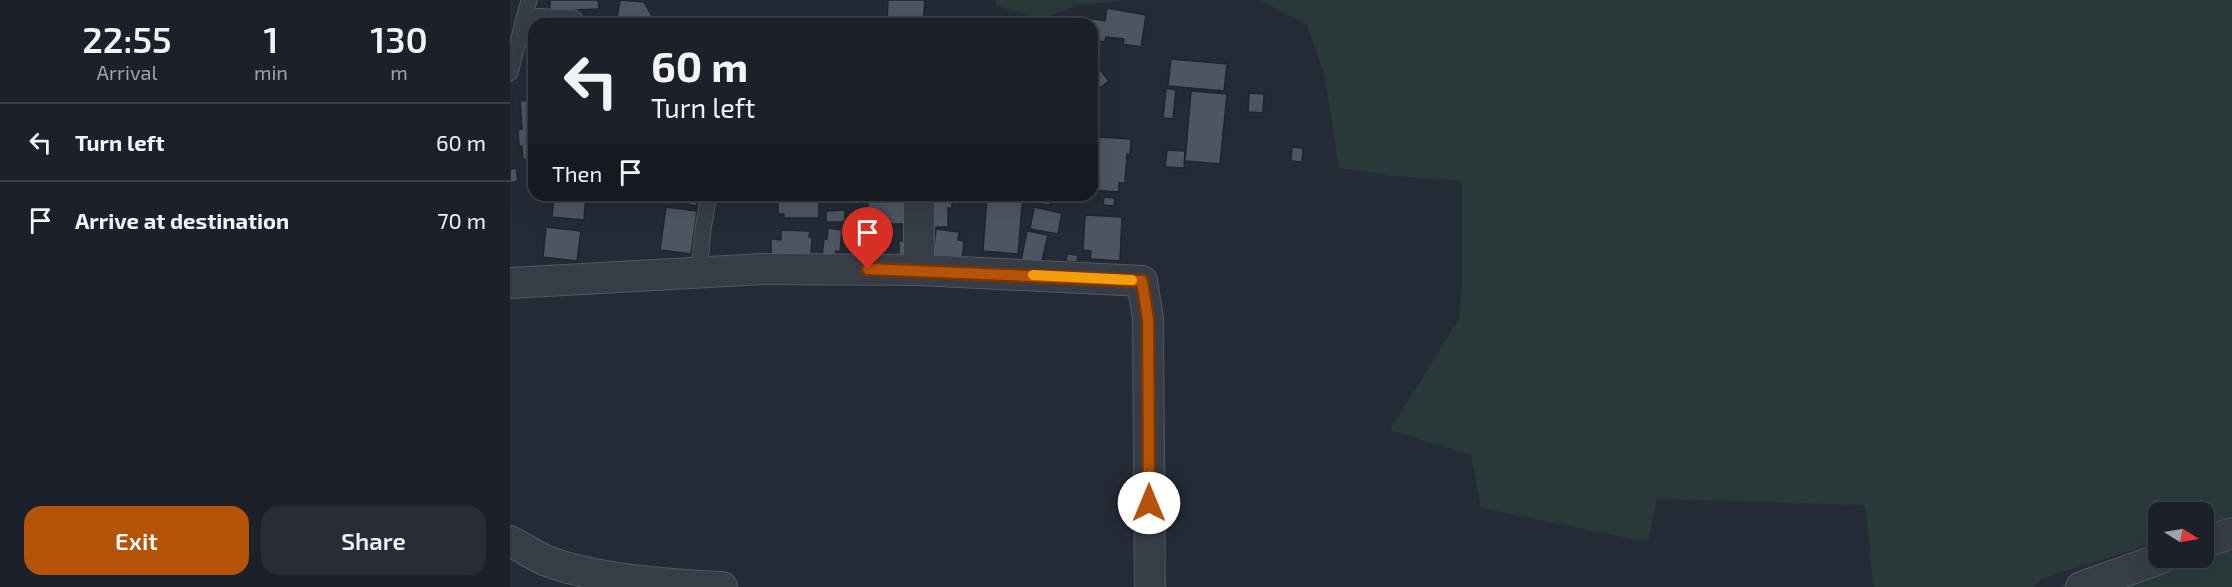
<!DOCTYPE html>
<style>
body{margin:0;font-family:"Exo 2",sans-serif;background:#282d35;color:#f1f3f6;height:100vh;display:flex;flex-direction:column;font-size:22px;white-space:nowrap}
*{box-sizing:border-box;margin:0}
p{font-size:20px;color:#a0a3a8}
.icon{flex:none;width:33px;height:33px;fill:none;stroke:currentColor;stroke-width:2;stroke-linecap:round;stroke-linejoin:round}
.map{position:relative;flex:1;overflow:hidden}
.side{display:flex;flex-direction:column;background:#1b2029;width:510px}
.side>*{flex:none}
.banner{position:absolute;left:18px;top:18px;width:570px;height:183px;border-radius:18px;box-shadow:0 6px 24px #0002,0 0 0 2px #393e46;background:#1b2029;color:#f1f3f6;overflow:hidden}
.needle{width:39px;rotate:101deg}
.buttons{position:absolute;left:1638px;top:502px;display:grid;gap:12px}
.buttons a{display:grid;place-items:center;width:66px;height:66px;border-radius:12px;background:#1b2029;box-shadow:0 6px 24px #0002,0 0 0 2px #393e46;font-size:30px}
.pin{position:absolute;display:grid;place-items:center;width:51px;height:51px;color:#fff;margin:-62px -26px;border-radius:50% 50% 50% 0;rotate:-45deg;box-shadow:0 0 6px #0007}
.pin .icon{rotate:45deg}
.me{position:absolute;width:66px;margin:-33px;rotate:0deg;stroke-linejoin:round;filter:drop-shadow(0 0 4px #0008)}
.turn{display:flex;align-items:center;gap:21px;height:126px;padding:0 24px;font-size:27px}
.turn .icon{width:78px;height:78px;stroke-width:2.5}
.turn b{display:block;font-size:42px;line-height:51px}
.then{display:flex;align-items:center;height:57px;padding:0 24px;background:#0003;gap:12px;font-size:22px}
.eta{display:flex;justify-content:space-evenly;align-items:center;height:102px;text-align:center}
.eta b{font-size:36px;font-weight:600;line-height:42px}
.primary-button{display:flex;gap:12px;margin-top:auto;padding:12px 24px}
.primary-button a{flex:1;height:69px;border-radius:18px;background:#b45309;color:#fff;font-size:24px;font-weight:600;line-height:69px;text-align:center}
.primary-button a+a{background:#282d35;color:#f1f3f6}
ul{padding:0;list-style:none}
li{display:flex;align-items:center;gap:18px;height:78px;padding:0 24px;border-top:2px solid #393e46}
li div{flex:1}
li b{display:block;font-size:22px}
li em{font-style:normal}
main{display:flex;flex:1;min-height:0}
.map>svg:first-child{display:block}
</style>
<main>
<section class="side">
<div class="eta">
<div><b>22:55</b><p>Arrival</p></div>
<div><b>1</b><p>min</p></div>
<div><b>130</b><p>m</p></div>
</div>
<ul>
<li><svg class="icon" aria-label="left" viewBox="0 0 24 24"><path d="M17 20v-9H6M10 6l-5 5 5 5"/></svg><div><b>Turn left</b></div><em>60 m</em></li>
<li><svg class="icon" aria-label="arrive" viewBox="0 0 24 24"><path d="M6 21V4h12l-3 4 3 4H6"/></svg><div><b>Arrive at destination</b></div><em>70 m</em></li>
</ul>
<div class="primary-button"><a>Exit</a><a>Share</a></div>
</section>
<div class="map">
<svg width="1722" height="587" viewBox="0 0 1722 587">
<rect width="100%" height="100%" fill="#242b37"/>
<!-- green -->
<path fill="#29393a" d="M 486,0 L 615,0 L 569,5 L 530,19 L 487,6 Z
M 750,0 L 1722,0 L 1722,516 L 1694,526 L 1694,513 L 1648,513 L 1648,542 L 1531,579 L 1524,587 L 1364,587 L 1355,505 L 1147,499 L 1138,542 L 971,508 L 961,455 L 880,430 L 949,319 L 952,285 L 952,181 L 886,176 L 829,168 L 815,76 L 797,25 Z
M 1722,525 L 1722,587 L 1549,587 L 1648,551 L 1648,558 L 1694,558 L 1694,535 Z"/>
<!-- building -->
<path fill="#4d5562" stroke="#1f252e" stroke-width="1.5" d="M 40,0 L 88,0 L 89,9 L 40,11 Z
M 110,0 L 134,2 L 142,16 L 140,24 L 106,24 Z
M 378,0 L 415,0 L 413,24 L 377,21 Z
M 597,8 L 636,15 L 631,47 L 613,44 L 614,39 L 596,37 L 595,42 L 582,40 L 582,24 L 577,24 L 578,18 L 595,21 Z
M 661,59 L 717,64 L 714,91 L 658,86 Z
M 582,60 L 599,81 L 582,94 Z
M 656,88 L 666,90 L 663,119 L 653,118 Z
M 681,91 L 717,94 L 710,164 L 675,161 Z
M 739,93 L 754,94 L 753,113 L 738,112 Z
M 24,100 L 24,159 L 13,160 L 12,146 L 9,146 L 8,129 L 12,129 L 10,101 Z
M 582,121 L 582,132 L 590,132 L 590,137 L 621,139 L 620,155 L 617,154 L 615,183 L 609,183 L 609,192 L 582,190 Z
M 782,147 L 793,148 L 792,162 L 781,161 Z
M 657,150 L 675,151 L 674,168 L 655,167 Z
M 6,168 L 8,181 L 0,183 L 0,169 Z
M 44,195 L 76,195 L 74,220 L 42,217 Z
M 152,195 L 188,195 L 186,206 L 152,197 Z
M 275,195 L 309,195 L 309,218 L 274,218 L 274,214 L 268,214 L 268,198 L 275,198 Z
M 362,195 L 398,195 L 399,224 L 367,224 L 367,217 L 358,218 L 358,202 L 362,202 Z
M 420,195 L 442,195 L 442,208 L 438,208 L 438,227 L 419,227 Z
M 477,195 L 513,195 L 508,254 L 473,251 Z
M 525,195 L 541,195 L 540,205 L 524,203 Z
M 594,197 L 605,198 L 604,206 L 593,205 Z
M 156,207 L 187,211 L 181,254 L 150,250 Z
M 524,207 L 552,213 L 548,234 L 520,229 Z
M 335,210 L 335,222 L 316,222 L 316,211 Z
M 575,215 L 612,217 L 610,261 L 580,259 L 581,251 L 573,250 Z
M 36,227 L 71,231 L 67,261 L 33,257 Z
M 318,228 L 332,230 L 330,252 L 326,251 L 325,257 L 312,256 L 314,239 L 317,239 Z
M 426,229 L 449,232 L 448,240 L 454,241 L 452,260 L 423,257 Z
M 271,230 L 300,231 L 299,237 L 302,237 L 301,258 L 271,257 L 272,254 L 261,254 L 261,239 L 271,240 Z
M 517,231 L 538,235 L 531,265 L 511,261 Z
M 389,241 L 400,241 L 400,260 L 389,260 Z
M 557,254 L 568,255 L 567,262 L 556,261 Z"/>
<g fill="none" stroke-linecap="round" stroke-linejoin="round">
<defs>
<path id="service" d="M 17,16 L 64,18
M 0,73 L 19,0
M 189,273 L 193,229 L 199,195"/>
<path id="minor" d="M 409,195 L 409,270
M 0,283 L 253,269 L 409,270 L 632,281 L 638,319 L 640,587
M 0,541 C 14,548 30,560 45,564 C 98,581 157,584 212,587
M 1694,543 L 1722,533
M 1571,587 L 1652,558"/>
</defs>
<!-- service casing -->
<use href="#service" stroke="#525862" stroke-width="17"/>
<!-- minor casing -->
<use href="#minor" stroke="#525862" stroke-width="32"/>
<!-- service -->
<use href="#service" stroke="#373d47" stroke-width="15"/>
<!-- minor -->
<use href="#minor" stroke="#373d47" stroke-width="30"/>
</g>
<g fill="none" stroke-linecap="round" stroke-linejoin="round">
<defs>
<path id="route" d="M 358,269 L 632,281 L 638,319 L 639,503"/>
</defs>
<!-- route casing -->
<use href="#route" stroke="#753606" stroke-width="15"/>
<!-- route -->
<use href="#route" stroke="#b45309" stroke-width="10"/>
<!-- slow -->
<path stroke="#f59e0b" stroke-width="10" d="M 523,275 L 622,280"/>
</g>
</svg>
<div class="buttons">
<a><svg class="needle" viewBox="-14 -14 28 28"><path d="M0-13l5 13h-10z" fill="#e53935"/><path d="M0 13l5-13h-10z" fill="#a0a3a8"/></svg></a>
</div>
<div class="pin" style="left:358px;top:269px;background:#d93025"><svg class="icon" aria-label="arrive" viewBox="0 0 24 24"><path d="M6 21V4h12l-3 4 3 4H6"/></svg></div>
<svg class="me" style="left:639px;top:503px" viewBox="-20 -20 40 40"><circle r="19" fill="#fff"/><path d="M0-13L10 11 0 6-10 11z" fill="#b45309"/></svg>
<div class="banner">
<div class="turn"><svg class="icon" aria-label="left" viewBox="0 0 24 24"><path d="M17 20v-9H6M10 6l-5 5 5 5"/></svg><div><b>60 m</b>Turn left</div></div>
<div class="then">Then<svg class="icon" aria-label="arrive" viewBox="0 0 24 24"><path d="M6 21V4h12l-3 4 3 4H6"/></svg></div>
</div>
</div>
</main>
